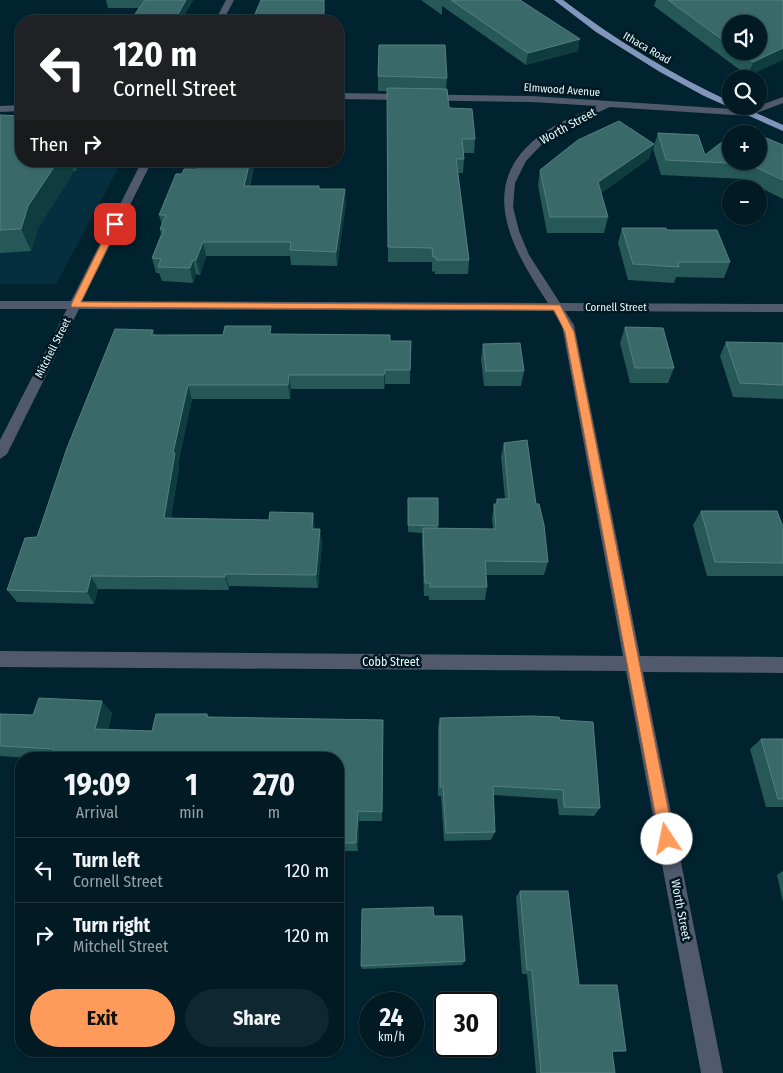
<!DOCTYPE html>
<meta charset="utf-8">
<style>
body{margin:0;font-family:"Fira Sans Condensed",sans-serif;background:#0f2730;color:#f1f3f6;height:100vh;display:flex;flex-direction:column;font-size:19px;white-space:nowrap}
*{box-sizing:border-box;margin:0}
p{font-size:16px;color:#96a1a6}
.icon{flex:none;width:28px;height:28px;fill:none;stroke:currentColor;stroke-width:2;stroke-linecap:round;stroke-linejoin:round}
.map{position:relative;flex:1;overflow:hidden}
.sheet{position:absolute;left:15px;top:752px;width:329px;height:305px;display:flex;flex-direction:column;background:#011a23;border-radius:20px;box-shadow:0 1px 4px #0004,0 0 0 1px #233841}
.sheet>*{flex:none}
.banner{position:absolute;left:15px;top:15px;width:329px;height:152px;border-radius:20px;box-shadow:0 1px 4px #0004,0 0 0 1px #233841;background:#202124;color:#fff;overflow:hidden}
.controls{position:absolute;left:722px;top:15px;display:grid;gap:10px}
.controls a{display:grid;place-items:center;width:45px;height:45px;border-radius:50%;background:#011a23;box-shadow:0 1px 4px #0004,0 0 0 1px #233841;font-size:25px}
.speed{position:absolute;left:359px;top:992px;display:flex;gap:10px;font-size:25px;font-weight:700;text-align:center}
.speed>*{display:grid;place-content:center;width:65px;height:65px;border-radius:50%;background:#011a23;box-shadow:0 1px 4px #0004,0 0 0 1px #233841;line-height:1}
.speed small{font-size:12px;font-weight:400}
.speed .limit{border:2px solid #111;border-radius:8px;background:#fff;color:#111}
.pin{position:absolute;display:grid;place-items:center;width:42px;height:42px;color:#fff;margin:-21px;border-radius:10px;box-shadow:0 2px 8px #0006}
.me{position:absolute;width:55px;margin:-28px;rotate:349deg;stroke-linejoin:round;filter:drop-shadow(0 0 4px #0008)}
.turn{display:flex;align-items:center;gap:18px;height:105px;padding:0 15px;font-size:22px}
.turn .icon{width:65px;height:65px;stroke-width:2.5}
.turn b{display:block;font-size:35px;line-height:42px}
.then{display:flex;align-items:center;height:48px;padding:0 15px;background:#0003;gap:10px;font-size:19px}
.eta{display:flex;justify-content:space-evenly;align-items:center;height:85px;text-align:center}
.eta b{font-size:30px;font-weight:700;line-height:35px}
.primary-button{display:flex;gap:10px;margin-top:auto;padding:10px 15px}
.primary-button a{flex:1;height:58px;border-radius:30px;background:#ff9b5a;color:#111;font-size:20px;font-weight:700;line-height:58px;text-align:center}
.primary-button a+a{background:#0f2730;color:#f1f3f6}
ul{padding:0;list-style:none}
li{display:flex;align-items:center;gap:15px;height:65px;padding:0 15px;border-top:1px solid #233841}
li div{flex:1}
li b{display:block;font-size:19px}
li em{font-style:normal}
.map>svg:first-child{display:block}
</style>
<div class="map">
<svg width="783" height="1073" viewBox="0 0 783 1073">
<rect width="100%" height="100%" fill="#01232f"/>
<!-- built -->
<path fill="#052f3f" d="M 0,118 L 21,161 L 122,161 L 56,284 L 0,284 Z"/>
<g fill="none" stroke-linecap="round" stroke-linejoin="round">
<!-- minor -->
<path fill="#505a6c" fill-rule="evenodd" d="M 226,0 L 234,0 L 223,21 L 215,21 Z
M 338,93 L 531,96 L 748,110 L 783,97 L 783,103 L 749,116 L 610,107 L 570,125 L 547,139 L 526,161 L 515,183 L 513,207 L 519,231 L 529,255 L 560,303 L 783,304 L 783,312 L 565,311 L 574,325 L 640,656 L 783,657 L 783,673 L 643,672 L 723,1073 L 701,1073 L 626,671 L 0,667 L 0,651 L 623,656 L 562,325 L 553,311 L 79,309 L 7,454 L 0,459 L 0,440 L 67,309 L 0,309 L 0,301 L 71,301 L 142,161 L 152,161 L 82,301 L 548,303 C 510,246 473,181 546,131 C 561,121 580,114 597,106 L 531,102 L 338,99 Z
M 21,105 L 21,111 L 0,112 L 0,106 Z"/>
<!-- major -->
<path fill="#8196ba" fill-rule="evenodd" d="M 554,0 L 563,0 C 616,40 671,74 731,102 L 731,106 L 741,106 L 783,125 L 783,131 L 704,96 L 660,72 L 596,32 Z"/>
</g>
<!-- wall -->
<path fill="#255857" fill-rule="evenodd" d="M 106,0 L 193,0 L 181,21 L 130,21 L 139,8 L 108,8 Z
M 421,0 L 520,0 L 578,51 L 526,65 L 442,6 L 442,15 Z
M 656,0 L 783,0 L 748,76 L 654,6 ZM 731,24 L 759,51 L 731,51 Z
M 378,76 L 447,78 L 446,89 L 449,108 L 475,139 L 474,153 L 464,153 L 464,159 L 463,173 L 458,173 L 469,260 L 468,274 L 435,274 L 435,271 L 432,272 L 432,262 L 388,262 L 387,91 L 378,91 Z
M 0,115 L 21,161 L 82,161 L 76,171 L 74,171 L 38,228 L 31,251 L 0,253 Z
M 658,133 L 705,155 L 783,145 L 783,199 L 743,179 L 661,175 L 653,149 Z
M 649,159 L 601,193 L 608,217 L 604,233 L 547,233 L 538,185 L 540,170 Z
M 197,161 L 255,161 L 250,186 L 319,189 L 346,203 L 337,266 L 291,265 L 290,256 L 206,256 L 200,275 L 196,274 L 193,283 L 162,281 L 159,273 L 156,273 L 152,258 L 161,234 L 160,229 L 162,225 L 159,215 L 182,174 L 198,169 Z
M 622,228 L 667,230 L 730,262 L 724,278 L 676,277 L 674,283 L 628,280 L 618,243 Z
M 625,327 L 674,368 L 668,383 L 630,383 L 620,343 Z
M 153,330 L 154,335 L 272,334 L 390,341 L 411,341 L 410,384 L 385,384 L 384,389 L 291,389 L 290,399 L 192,399 L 178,464 L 179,467 L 171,518 L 269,520 L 313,513 L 315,529 L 322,542 L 318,588 L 229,586 L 229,590 L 98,589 L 94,604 L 17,602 L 7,590 Z
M 726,342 L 783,343 L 783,399 L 733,397 L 720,356 Z
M 483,344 L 524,371 L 521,386 L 484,386 L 481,359 Z
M 504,443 L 536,504 L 548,562 L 544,575 L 486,575 L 487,587 L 485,600 L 429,600 L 429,596 L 424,596 L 422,542 L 422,533 L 408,532 L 408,498 L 438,498 L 438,528 L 493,529 L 492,518 L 494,504 L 496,504 L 497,499 L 505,499 L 501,457 Z
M 701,511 L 783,527 L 783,576 L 707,576 L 693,525 Z
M 112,713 L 108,730 L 152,731 L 207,714 L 209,717 L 383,731 L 382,821 L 359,821 L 358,851 L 338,851 L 338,759 L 44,759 L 0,756 L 0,714 L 33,715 Z
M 440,718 L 560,720 L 600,808 L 594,816 L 559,815 L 557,799 L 493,795 L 495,832 L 491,840 L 444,841 L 441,796 L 438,796 L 438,728 Z
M 761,739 L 783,739 L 783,807 L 766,807 L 750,749 Z
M 783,871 L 783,902 L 777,875 Z
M 520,891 L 579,985 L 626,1051 L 612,1052 L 615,1073 L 536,1073 L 527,974 L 522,974 L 516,897 Z
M 434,916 L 465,961 L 462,965 L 362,969 L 361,966 Z"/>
<!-- shaded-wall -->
<path fill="#0e3c3f" d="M 186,0 L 193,0 L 181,21 L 174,21 Z
M 580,39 L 578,51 L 526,65 L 528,53 Z
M 783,48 L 783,60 L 748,76 L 753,62 Z
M 654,144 L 649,159 L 595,197 L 598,182 Z
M 58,161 L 70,161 L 74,171 L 38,228 L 31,251 L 21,229 L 28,206 Z
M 73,161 L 82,161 L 76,171 Z
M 250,161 L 255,161 L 246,200 L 244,186 Z
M 345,189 L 346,203 L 337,266 L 336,252 Z
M 203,242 L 206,256 L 200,275 L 196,260 Z
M 193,260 L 196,274 L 193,283 L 190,268 Z
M 385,370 L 385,384 L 384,389 L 384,375 Z
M 289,375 L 291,389 L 290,399 L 288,385 Z
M 188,385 L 192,399 L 178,464 L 179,467 L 169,531 L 164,518 L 173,453 Z
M 313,513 L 315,526 L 314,542 L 312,529 Z
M 320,529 L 322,542 L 318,588 L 316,575 Z
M 225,574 L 229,586 L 229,590 L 225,577 Z
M 91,576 L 98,589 L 94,604 L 87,592 Z
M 102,701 L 112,713 L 105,741 L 95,729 Z
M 358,811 L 359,821 L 358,851 L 356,843 Z"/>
<!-- building -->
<path fill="#3a6969" stroke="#558080" d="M 145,0 L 186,0 L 174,21 L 130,21 Z
M 261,0 L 324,0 L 324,21 L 252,21 Z
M 451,0 L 520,0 L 580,39 L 528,53 Z
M 668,0 L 783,0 L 783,48 L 753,62 L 738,51 L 759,51 L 759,24 L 731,24 L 731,46 Z
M 379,45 L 445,45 L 447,78 L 378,76 Z
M 387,88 L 447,89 L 449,108 L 472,109 L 475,139 L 462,139 L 464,159 L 456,159 L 469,260 L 436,260 L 436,257 L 433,257 L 432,248 L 388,247 Z
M 0,115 L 21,116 L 21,161 L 58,161 L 28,206 L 21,229 L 0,230 Z
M 619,121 L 654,144 L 598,182 L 608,217 L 550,217 L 540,170 L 578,140 Z
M 742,128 L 756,134 L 733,134 Z
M 658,133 L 698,135 L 705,155 L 731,135 L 731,161 L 759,161 L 759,135 L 783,145 L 783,180 L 749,164 L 666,160 Z
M 197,161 L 250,161 L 244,186 L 319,186 L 319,189 L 345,189 L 336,252 L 290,250 L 291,242 L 203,242 L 196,260 L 193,260 L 190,268 L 158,267 L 161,259 L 152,258 L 164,229 L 160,229 L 166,215 L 159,215 L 176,174 L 182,174 L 184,169 L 198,169 Z
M 622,228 L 666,228 L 667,230 L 717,230 L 730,262 L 678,262 L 679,267 L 633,264 Z
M 225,326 L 271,326 L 270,334 L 390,335 L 390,341 L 411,341 L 410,370 L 385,370 L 384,375 L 289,375 L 288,385 L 188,385 L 173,453 L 175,453 L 164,518 L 269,520 L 270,512 L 313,513 L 312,529 L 320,529 L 316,575 L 225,574 L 225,577 L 91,576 L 87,592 L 7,590 L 25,538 L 37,537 L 67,448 L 115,329 L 153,330 L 151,335 L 223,335 Z
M 625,327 L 663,328 L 674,368 L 635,368 Z
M 726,342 L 783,343 L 783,385 L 740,383 Z
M 520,343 L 524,371 L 486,371 L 483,344 Z
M 527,440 L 536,504 L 539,504 L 544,525 L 548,562 L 485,561 L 487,587 L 430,587 L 430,583 L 425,583 L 423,528 L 496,529 L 494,504 L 497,504 L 497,499 L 509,499 L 504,443 Z
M 408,498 L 438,498 L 438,526 L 408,525 Z
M 701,511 L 777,511 L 783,527 L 783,563 L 715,562 Z
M 39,698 L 102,701 L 95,729 L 152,731 L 156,714 L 207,714 L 207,717 L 383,720 L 382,812 L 358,811 L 356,843 L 338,843 L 338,759 L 51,759 L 54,749 L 0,746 L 0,714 L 33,715 Z
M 531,716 L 559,717 L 560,720 L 593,722 L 600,808 L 564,807 L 563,790 L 493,786 L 495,832 L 446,833 L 443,787 L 440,787 L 440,718 Z
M 761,739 L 783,739 L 783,799 L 778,799 Z
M 520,891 L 568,891 L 579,985 L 617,985 L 626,1051 L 612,1051 L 615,1073 L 541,1073 L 532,970 L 527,970 Z
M 433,907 L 434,916 L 462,916 L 465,961 L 361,966 L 362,909 Z
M 21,927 L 21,938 L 18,937 Z"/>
<!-- route -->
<path fill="#ff9b5a" stroke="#a6653a" d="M 115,222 L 119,224 L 81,302 L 560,305 L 574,332 L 674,839 L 672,845 L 667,847 L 662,845 L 660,839 L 565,332 L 554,310 L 72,307 L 71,305 L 111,224 Z"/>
<g text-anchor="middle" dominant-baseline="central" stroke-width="5" stroke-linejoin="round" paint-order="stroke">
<!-- far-street labels -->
<g font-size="11" fill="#e9f8fe" stroke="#011922">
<text transform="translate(647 48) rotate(30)">Ithaca Road</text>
<text transform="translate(562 90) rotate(4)">Elmwood Avenue</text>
<text x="616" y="307">Cornell Street</text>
<text transform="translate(53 348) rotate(-63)">Mitchell Street</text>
</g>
<!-- street labels -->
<g font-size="12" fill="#e9f8fe" stroke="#011922">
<text transform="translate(568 126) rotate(-29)">Worth Street</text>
<text x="391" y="662">Cobb Street</text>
<text transform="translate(681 910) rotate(79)">Worth Street</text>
</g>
</g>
</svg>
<div class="controls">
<a><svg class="icon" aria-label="sound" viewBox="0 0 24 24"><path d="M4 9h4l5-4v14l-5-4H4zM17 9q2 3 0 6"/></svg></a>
<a><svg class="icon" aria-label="search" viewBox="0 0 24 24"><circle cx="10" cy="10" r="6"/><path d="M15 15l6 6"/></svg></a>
<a>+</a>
<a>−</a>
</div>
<div class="speed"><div>24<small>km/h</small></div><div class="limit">30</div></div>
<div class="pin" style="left:115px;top:224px;background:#d93025"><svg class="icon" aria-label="arrive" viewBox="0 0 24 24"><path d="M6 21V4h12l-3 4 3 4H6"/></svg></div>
<svg class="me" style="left:667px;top:839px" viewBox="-20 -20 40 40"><circle r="19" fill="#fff"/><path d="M0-13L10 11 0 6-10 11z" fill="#ff9b5a"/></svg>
<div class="banner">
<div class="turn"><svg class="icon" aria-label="left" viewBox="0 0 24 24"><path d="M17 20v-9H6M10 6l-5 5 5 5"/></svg><div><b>120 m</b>Cornell Street</div></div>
<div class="then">Then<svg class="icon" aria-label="right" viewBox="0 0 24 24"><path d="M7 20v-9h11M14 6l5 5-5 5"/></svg></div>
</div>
<section class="sheet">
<div class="eta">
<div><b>19:09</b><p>Arrival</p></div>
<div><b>1</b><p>min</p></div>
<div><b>270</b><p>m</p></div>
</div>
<ul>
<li><svg class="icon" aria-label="left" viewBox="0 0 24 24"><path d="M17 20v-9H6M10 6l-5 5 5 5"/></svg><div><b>Turn left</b><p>Cornell Street</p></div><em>120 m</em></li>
<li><svg class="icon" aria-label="right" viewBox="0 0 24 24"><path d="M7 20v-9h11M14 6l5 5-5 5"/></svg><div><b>Turn right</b><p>Mitchell Street</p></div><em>120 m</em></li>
</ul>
<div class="primary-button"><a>Exit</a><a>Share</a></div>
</section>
</div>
